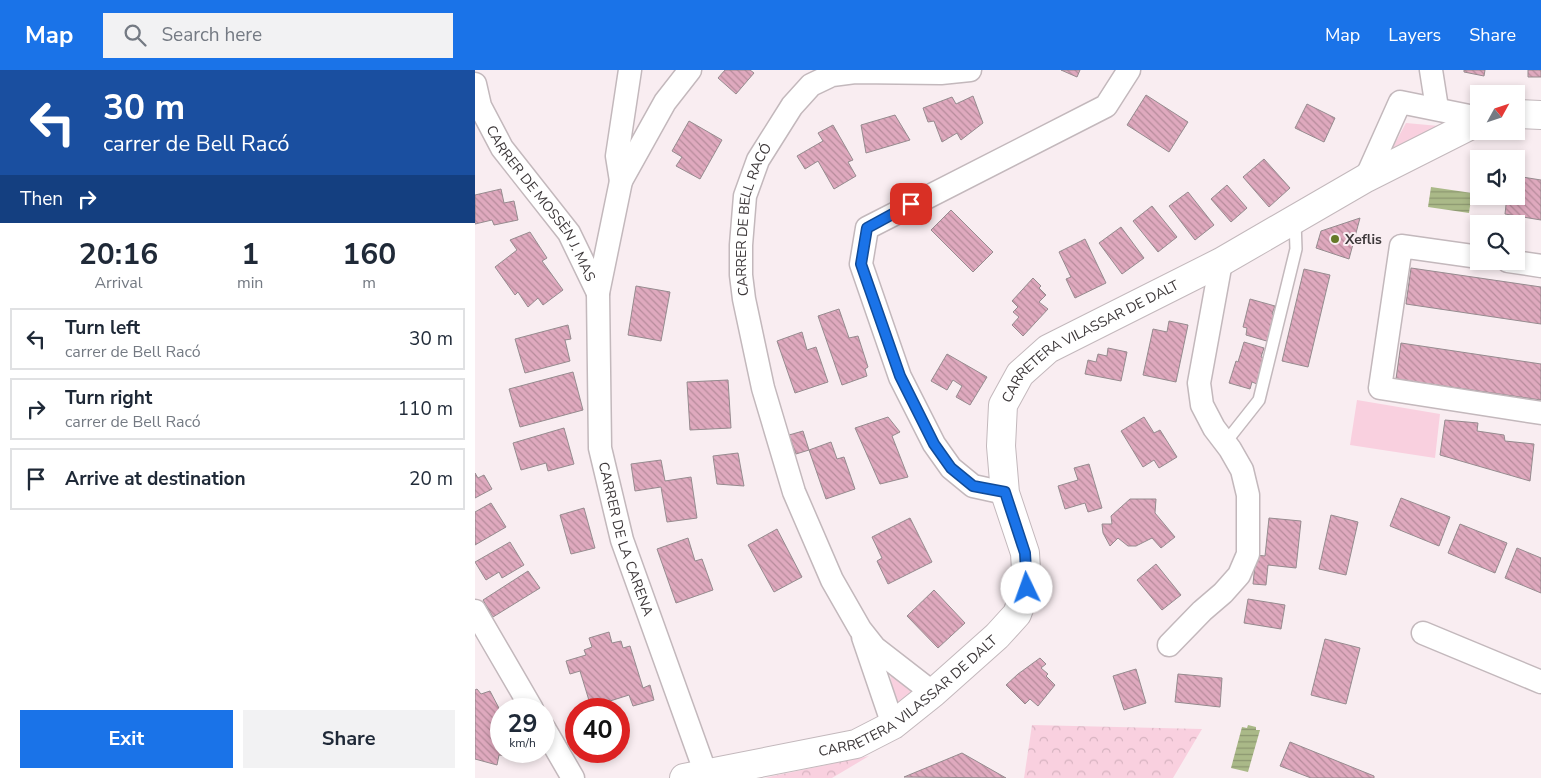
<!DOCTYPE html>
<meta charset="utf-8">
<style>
body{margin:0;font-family:"Nunito Sans",sans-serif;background:#f2f2f3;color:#1f2937;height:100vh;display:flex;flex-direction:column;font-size:19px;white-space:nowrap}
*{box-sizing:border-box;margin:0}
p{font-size:16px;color:#747a83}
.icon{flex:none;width:28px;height:28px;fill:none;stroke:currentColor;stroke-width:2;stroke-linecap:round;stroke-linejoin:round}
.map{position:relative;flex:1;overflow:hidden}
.side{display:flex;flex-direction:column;background:#fff;width:475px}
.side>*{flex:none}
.top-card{background:#1a4fa0;color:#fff;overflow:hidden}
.needle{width:32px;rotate:50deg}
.controls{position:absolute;left:995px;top:15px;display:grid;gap:10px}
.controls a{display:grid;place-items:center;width:55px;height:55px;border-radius:0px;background:#fff;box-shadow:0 2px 8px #0003;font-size:25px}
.speed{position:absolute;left:15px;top:628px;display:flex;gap:10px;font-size:25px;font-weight:700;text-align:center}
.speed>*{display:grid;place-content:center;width:65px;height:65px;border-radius:50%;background:#fff;box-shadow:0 2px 8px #0003;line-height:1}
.speed small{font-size:12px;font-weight:400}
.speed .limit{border:8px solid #d22;background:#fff;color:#111}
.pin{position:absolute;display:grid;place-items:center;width:42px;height:42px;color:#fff;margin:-21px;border-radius:10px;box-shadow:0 2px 8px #0006}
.me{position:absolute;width:55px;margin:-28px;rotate:357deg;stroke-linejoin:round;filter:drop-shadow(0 0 4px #0008)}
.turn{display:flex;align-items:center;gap:18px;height:105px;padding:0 20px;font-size:22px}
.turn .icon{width:65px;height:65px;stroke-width:2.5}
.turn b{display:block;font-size:35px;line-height:42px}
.then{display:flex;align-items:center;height:48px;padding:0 20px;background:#0003;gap:10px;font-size:19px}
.eta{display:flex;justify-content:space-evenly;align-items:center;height:85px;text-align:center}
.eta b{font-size:30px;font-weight:700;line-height:35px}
.cta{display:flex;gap:10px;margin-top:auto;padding:10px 20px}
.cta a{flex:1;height:58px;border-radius:0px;background:#1a73e8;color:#fff;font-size:20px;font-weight:700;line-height:58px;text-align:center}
.cta a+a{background:#f2f2f3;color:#1f2937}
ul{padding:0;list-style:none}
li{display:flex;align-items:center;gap:15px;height:62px;margin:0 10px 8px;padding:0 10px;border:2px solid #e0e1e3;border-radius:0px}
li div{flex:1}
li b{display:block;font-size:19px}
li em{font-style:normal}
header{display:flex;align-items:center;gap:30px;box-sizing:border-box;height:70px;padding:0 25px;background:#1a73e8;color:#fff}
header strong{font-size:24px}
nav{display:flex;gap:28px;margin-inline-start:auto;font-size:18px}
.search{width:350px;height:45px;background:#f2f2f3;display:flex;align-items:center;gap:12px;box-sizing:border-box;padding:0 18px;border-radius:0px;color:#747a83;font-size:19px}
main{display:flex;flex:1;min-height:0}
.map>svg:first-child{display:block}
</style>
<header>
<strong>Map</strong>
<div class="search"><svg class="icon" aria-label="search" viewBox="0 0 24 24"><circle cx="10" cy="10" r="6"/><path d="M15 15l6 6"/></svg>Search here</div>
<nav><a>Map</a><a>Layers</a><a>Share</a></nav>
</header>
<main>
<section class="side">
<div class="top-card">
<div class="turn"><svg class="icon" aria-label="left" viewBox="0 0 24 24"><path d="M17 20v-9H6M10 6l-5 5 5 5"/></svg><div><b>30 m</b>carrer de Bell Racó</div></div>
<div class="then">Then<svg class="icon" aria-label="right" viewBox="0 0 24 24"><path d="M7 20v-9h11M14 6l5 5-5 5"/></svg></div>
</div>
<div class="eta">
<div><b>20:16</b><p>Arrival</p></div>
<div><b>1</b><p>min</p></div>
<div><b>160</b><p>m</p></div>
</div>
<ul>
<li><svg class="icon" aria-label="left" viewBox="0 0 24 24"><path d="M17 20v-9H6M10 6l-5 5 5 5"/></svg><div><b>Turn left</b><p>carrer de Bell Racó</p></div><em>30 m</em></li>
<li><svg class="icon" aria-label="right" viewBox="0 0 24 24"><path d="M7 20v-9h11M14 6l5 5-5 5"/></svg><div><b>Turn right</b><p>carrer de Bell Racó</p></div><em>110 m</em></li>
<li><svg class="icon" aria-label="arrive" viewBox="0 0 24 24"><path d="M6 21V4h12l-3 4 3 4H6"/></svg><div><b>Arrive at destination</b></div><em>20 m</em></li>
</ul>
<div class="cta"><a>Exit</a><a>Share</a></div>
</section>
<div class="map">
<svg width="1066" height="708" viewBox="0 0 1066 708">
<defs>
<pattern id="forest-crowns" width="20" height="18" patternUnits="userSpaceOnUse" patternTransform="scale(1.25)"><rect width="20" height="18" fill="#f9d0df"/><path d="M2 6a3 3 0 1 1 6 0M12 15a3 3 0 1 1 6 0" fill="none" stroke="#d6b3c0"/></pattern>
<pattern id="water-rules" width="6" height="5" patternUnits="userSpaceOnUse" patternTransform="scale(1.25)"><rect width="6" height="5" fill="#aab988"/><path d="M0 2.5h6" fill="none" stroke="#8c9770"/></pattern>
<pattern id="building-back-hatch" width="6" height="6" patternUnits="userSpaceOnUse" patternTransform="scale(1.25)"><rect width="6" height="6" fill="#dfa9be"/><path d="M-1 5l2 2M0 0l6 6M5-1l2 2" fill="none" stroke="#b68b9b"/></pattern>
</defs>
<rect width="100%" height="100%" fill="#f9edf1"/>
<!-- forest -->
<path fill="url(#forest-crowns)" d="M 557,655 L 727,659 L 698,708 L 549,708 Z
M 394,686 L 357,708 L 290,708 L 298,706 Z"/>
<!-- garden -->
<path fill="#f9d0df" d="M 931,53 L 964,56 L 914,84 Z
M 882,330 L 965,344 L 960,388 L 875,375 Z
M 415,605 L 437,622 L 421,634 Z"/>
<!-- water -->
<path fill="url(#water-rules)" d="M 956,117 L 997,123 L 994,143 L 953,137 Z
M 773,655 L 781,657 L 781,660 L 785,660 L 773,702 L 756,698 L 767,657 L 772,658 Z"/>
<!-- building -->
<path fill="url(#building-back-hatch)" stroke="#968b8f" d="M 250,0 L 275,0 L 279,3 L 261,24 L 243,8 Z
M 586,0 L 605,0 L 602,7 Z
M 989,0 L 1010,0 L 1009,6 L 989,2 Z
M 1053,0 L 1066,0 L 1066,7 L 1053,7 Z
M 671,25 L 713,52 L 694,82 L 652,55 Z
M 498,26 L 508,53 L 486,70 L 482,63 L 467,72 L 459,51 L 453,52 L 448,38 L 477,27 L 481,34 Z
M 832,34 L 860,48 L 849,72 L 820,58 Z
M 420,45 L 435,70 L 391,83 L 386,55 Z
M 214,51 L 247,70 L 225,109 L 201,96 L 207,87 L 197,81 Z
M 358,55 L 378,90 L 373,92 L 381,106 L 359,119 L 343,91 L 330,99 L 322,86 L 348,71 L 343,63 Z
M 789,89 L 815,118 L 794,137 L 768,107 Z
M 1041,106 L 1066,110 L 1066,150 L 1030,144 L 1032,126 L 1041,126 Z
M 752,115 L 772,138 L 756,152 L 736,129 Z
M 26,119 L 29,133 L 39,131 L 43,150 L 19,155 L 17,150 L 0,154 L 0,125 Z
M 713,122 L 739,155 L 720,170 L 694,136 Z
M 677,136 L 702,167 L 683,182 L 658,151 Z
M 476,140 L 518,182 L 498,202 L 456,160 Z
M 885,148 L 874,189 L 841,178 L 846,161 Z
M 646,157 L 669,188 L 647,204 L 624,173 Z
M 55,162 L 72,188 L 67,191 L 88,220 L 68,235 L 63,228 L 53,237 L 43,222 L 40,225 L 20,197 L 42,180 L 35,170 Z
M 610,169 L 631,213 L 600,228 L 591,209 L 596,207 L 584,182 Z
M 936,198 L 1066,217 L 1066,254 L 931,234 Z
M 829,199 L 855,205 L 833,297 L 807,291 Z
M 558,208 L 566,216 L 564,218 L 571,225 L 564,232 L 573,239 L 548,266 L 537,255 L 544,247 L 538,242 L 543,237 L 537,231 Z
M 161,216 L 195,222 L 186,271 L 153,265 Z
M 775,229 L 800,236 L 797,244 L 802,246 L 795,272 L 771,265 L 772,258 L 768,257 Z
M 364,239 L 374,268 L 383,266 L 393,297 L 390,299 L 392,306 L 367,315 L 343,246 Z
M 694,251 L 713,255 L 701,312 L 668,305 L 678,259 L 692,262 Z
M 93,255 L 96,269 L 90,270 L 95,291 L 50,303 L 40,269 Z
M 327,262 L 332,280 L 341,277 L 353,312 L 320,323 L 302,271 Z
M 769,272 L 789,278 L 786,287 L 790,288 L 782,314 L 777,312 L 775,319 L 754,313 L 761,291 L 763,292 Z
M 926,273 L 1066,294 L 1066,330 L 921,309 Z
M 633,278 L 652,282 L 646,311 L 610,304 L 613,290 L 621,292 L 623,284 L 632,286 Z
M 472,284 L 512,307 L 495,335 L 481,327 L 487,316 L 478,310 L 472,320 L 456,311 Z
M 98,302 L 108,340 L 45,357 L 34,319 Z
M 253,310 L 256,358 L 215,360 L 212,312 Z
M 413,347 L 425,362 L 417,366 L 433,407 L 405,414 L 380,358 Z
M 669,347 L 679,363 L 685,360 L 702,387 L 684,398 L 679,390 L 668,397 L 646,361 Z
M 970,350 L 1003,353 L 1002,361 L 1029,365 L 1030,371 L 1059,374 L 1055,411 L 965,385 Z
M 89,358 L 99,394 L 73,401 L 71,393 L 46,400 L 38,373 Z
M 328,361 L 334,380 L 321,384 L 314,365 Z
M 356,372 L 362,389 L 369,387 L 380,419 L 351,429 L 334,380 Z
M 263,383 L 269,416 L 242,414 L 238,386 Z
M 186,390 L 190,411 L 216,407 L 222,448 L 192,452 L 186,417 L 160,421 L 156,394 Z
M 614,394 L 627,438 L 613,442 L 610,433 L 590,439 L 583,416 L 603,410 L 599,398 Z
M 0,403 L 3,408 L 9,405 L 17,419 L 0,428 Z
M 926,428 L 975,447 L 964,476 L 915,456 Z
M 655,429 L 681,429 L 680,443 L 700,467 L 686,478 L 677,468 L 661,476 L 653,476 L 643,468 L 635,476 L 628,463 L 627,454 L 637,454 L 636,446 Z
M 16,433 L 31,457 L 0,475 L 0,442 Z
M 109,438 L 120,478 L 96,484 L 85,445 Z
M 856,445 L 883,452 L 871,505 L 844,499 Z
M 435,448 L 457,492 L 413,514 L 402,491 L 407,488 L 397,467 Z
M 794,448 L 826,451 L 821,498 L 793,495 L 791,515 L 778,514 L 781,485 L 790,486 Z
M 985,454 L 1032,473 L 1020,503 L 973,483 Z
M 302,459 L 327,507 L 299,522 L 273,475 Z
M 213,468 L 220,491 L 227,489 L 238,520 L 201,533 L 182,479 Z
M 35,472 L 49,495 L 27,508 L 24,502 L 11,510 L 0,492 Z
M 1042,478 L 1066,488 L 1066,523 L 1030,508 Z
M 681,494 L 706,525 L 687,540 L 662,510 Z
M 53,501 L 65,518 L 18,547 L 8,530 Z
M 459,520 L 490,553 L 463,578 L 432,546 Z
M 773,529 L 810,535 L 806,559 L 769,553 Z
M 134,562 L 137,573 L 146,571 L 148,578 L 155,576 L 168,618 L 175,615 L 179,630 L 158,636 L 154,625 L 116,637 L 105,601 L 95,604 L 91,591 L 111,585 L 109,580 L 117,577 L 114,568 Z
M 850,569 L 885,578 L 871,634 L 836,625 Z
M 565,588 L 571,594 L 566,598 L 573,604 L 571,606 L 580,615 L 563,636 L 555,629 L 550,634 L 531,615 L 543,604 Z
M 661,599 L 671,633 L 649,640 L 638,606 Z
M 703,604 L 747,608 L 745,637 L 700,632 Z
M 2,619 L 6,624 L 15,621 L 26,642 L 26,681 L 34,681 L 34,686 L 24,685 L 22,695 L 0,689 L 0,620 Z
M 815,672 L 899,706 L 899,708 L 836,708 L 805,696 Z
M 487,683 L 531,708 L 429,707 Z"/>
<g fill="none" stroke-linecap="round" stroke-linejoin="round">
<defs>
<path id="lane" d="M 750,373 L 784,330 L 821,179 L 820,151"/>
<g id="street">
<path id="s1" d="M 215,0 L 190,32 L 146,111 L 123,223 L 125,378 L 147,470 L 231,704"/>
<path d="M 956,0 L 962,38"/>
<path id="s2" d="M 0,14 L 5,36 L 27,78 L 94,163 L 123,223"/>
<path d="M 891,108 L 925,32 L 1004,48"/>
<path d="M 146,111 L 142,86 L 155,0"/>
<path d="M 1004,187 L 926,176 L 905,318 L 1066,343"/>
<path d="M 1033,191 L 1066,196"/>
<path d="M 530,423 L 498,416 L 476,398 L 459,374 L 425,307 L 386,194 L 392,158 L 631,36 L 654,0"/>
<path d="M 0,541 L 57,639"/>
<path d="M 948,563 L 1066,612"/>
<path d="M 388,567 L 418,655"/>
<path d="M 694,575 L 727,541 L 748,523 L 764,505 L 773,484 L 773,425 L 767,400 L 755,379 L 739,358 L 727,335 L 724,313 L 746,192"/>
<path id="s3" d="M 458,623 L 400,578 L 385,559 L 357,510 L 319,422 L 288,318 L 269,229 L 266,205 L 266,175 L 270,126 L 283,90 L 317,36 L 336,15 L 357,5 L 380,2 L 466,3 L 495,0"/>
<path d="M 69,658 L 98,708"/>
</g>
<g id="secondary">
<path d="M 1041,44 L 1066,45"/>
<path id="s4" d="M 209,708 L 381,674 L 418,655 L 458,623 L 522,566 L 542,544 L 552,517 L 550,483 L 530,423 L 526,376 L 528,335 L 545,304 L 573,279 L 746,192 L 891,108 L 1004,51"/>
</g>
</defs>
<!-- lane casing -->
<use href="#lane" stroke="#c3b8bc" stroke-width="14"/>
<!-- street casing -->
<use href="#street" stroke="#c3b8bc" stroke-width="25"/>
<!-- secondary casing -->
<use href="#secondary" stroke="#c3b8bc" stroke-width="30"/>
<!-- lane -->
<use href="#lane" stroke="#fff" stroke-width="11"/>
<!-- street -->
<use href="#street" stroke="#fff" stroke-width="22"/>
<!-- secondary -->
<use href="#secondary" stroke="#fff" stroke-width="28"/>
</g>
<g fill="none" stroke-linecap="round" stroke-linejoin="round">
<defs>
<path id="route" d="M 436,134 L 392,158 L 386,194 L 425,306 L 459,374 L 476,398 L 498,416 L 530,422 L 550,483 L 552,518"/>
</defs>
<!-- route casing -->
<use href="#route" stroke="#114b97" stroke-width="12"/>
<!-- route -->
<use href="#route" stroke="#1a73e8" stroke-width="9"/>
</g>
<!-- markers -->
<circle fill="#657928" stroke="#f9edf1" stroke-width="2" cx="860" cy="169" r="5"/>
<g text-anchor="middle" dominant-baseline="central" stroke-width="4" stroke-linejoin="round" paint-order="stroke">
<!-- street labels -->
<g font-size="14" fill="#3d383a" stroke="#f9edf1">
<text stroke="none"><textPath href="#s2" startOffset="138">CARRER DE MOSSÈN J. MAS</textPath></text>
<text stroke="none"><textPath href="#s3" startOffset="531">CARRER DE BELL RACÓ</textPath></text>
<text stroke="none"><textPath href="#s4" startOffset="709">CARRETERA VILASSAR DE DALT</textPath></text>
<text stroke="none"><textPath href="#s1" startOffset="495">CARRER DE LA CARENA</textPath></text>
<text stroke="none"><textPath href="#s4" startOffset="244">CARRETERA VILASSAR DE DALT</textPath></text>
</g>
<!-- poi labels -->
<g font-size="14" font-weight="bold" fill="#3d383a" stroke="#f9edf1" text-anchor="start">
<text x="870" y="169">Xeflis</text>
</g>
</g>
</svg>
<div class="controls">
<a><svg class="needle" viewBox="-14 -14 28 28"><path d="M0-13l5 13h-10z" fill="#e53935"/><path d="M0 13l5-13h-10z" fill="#747a83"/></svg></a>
<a><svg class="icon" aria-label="sound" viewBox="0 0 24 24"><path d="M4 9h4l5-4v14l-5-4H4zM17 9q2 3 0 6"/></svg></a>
<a><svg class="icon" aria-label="search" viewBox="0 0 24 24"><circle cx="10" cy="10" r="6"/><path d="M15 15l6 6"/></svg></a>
</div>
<div class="speed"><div>29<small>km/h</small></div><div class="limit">40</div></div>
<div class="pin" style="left:436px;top:134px;background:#d93025"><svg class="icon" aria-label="arrive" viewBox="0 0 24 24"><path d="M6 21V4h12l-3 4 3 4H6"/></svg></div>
<svg class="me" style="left:552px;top:518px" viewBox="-20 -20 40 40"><circle r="19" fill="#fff"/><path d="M0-13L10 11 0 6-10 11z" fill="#1a73e8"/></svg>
</div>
</main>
